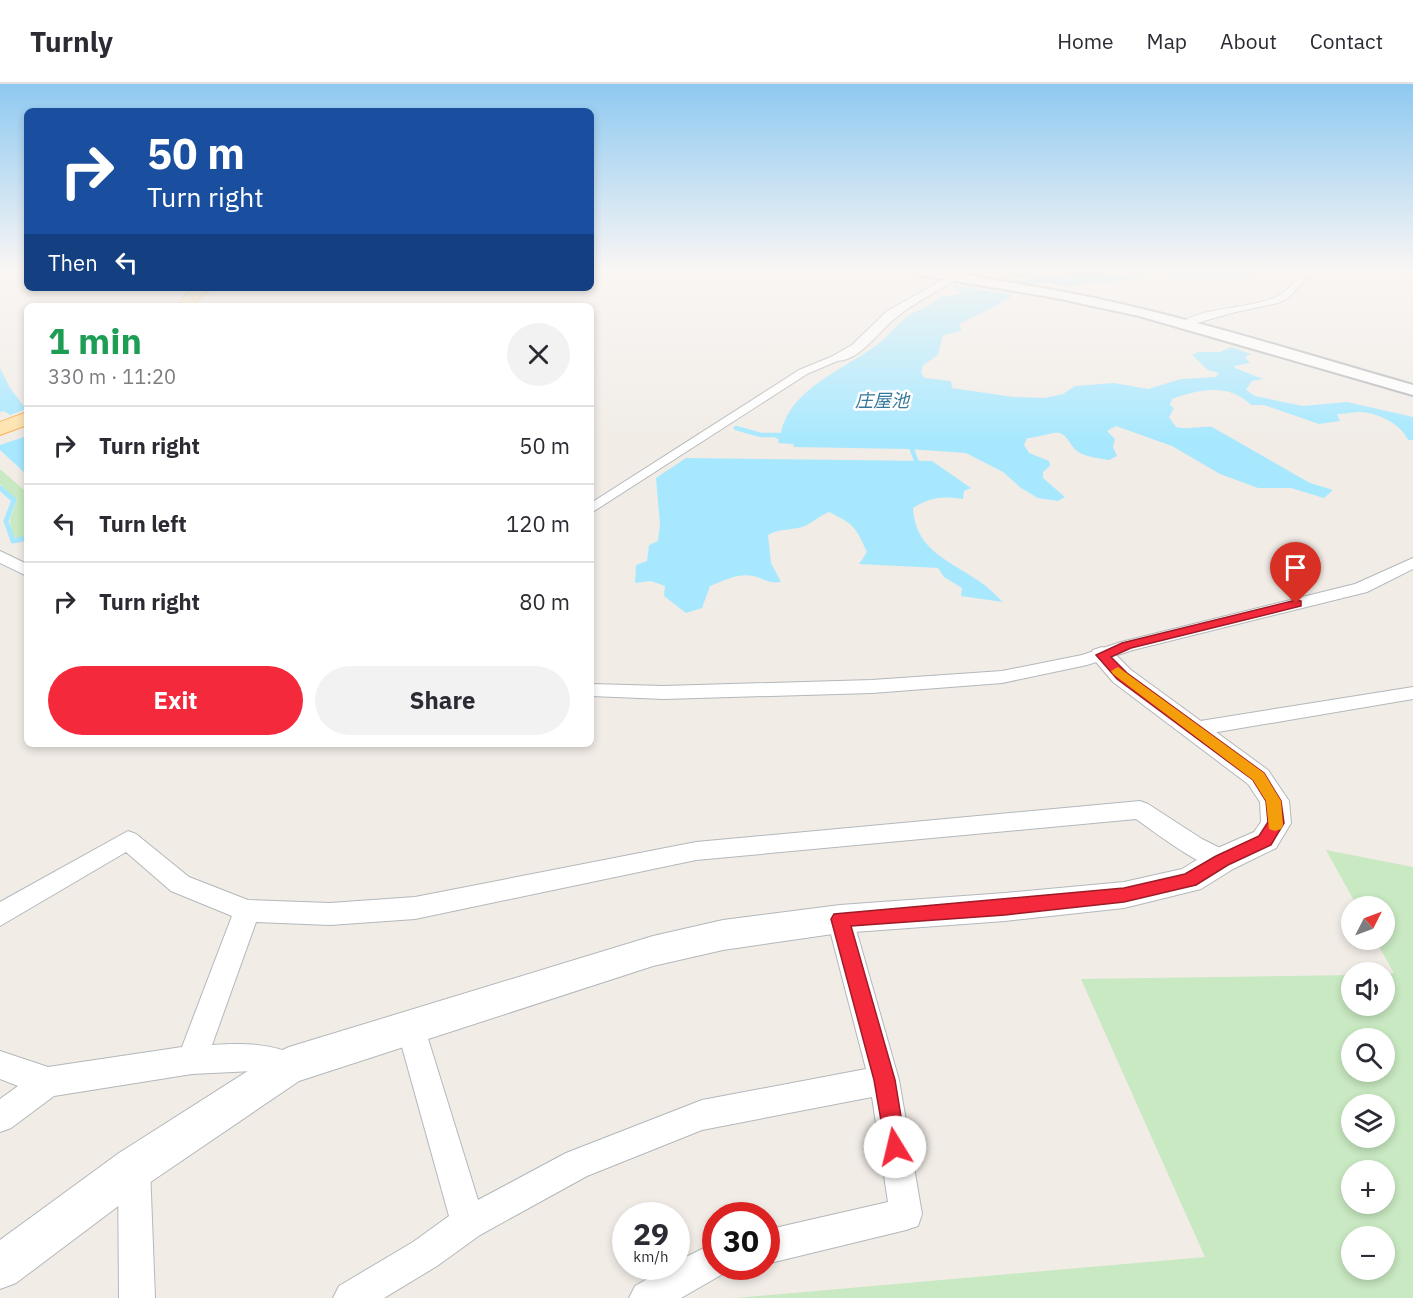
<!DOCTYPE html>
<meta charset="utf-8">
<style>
body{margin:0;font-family:"IBM Plex Sans","Noto Sans JP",sans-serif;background:#f2f2f3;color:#2b2b33;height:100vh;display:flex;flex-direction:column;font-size:22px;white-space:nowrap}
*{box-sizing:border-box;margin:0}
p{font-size:20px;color:#7c7c81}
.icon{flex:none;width:33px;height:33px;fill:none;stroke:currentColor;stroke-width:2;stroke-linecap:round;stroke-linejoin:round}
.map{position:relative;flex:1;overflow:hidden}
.side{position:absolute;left:24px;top:219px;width:570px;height:444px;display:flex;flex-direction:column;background:#fff;border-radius:9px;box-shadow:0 3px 9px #0003}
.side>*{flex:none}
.top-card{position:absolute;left:24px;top:24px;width:570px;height:183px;border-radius:9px;box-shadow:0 3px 9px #0003;background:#1a4fa0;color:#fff;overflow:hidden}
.needle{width:39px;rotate:48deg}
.tools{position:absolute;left:1341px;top:812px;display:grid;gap:12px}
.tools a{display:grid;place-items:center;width:54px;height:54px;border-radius:50%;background:#fff;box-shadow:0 3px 9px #0003;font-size:30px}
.speed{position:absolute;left:612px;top:1118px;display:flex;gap:12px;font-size:30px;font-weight:700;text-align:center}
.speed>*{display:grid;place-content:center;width:78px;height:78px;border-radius:50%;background:#fff;box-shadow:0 3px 9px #0003;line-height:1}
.speed small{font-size:15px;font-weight:400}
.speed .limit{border:9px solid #d22;background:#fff;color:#111}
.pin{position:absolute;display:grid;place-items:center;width:51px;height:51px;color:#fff;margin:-62px -26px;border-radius:50% 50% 50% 0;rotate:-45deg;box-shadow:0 0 6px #0007}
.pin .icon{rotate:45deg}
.me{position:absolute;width:66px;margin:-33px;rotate:351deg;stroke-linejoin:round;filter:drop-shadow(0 0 4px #0008)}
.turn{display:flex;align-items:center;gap:21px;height:126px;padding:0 24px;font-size:27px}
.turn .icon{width:78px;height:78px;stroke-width:2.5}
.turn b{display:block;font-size:42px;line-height:51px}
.then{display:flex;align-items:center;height:57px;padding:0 24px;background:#0003;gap:12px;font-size:22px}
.round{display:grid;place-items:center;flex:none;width:63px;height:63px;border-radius:32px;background:#f2f2f3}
.headline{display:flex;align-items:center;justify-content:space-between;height:102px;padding:0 24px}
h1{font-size:36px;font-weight:700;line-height:45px;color:#1e9e55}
.button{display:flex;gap:12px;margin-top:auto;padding:12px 24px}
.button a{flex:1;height:69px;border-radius:36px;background:#f4293c;color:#fff;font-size:24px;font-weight:700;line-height:69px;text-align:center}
.button a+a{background:#f2f2f3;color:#2b2b33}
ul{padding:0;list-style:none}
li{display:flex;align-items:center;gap:18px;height:78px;padding:0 24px;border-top:2px solid #e1e1e2}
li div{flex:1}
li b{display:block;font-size:22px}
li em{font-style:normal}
header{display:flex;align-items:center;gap:36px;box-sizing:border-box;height:84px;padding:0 30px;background:#fff;border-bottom:2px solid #e1e1e2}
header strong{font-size:28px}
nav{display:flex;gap:33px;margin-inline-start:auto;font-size:21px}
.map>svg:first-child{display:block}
</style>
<header>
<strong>Turnly</strong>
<nav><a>Home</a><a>Map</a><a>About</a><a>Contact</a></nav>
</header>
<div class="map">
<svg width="1413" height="1214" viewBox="0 0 1413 1214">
<rect width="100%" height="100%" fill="#f1ece6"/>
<!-- green -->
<path fill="#c8e9c1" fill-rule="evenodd" d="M 0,385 L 25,407 L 27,412 L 27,453 L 16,454 L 11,450 L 10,435 L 17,416 L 0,400 Z
M 1326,766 L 1413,783 L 1413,1214 L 735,1214 L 1205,1173 L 1081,895 L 1351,891 L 1352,921 L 1384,921 L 1385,890 L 1394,889 L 1375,855 L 1384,855 L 1384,822 L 1357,822 ZM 1352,954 L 1384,954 L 1384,987 L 1352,987 ZM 1352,1020 L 1384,1020 L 1384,1053 L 1352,1053 ZM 1352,1086 L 1384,1086 L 1384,1119 L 1352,1119 ZM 1352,1152 L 1384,1152 L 1384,1185 L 1352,1185 Z"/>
<!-- water -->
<path fill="#a7e8ff" d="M 1030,187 L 1048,194 L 1070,190 L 1062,187 L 1093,187 L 1139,193 L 1125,197 L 1088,198 L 1071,203 L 1012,192 Z
M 1162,187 L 1256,187 L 1253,190 L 1178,195 Z
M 952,201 L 1014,211 L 992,224 L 959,240 L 962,247 L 943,251 L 938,271 L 923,281 L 921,289 L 925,294 L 951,297 L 952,304 L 1013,313 L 1045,314 L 1063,310 L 1075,302 L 1114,299 L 1148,305 L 1181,295 L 1216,293 L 1219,289 L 1208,286 L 1192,271 L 1198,268 L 1220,268 L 1231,263 L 1251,270 L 1245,273 L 1250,279 L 1234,282 L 1235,284 L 1263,295 L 1252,297 L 1246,306 L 1255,312 L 1303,322 L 1347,318 L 1413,333 L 1413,356 L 1408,356 C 1401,340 1378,329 1360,328 C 1353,328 1345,330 1337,330 L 1340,337 L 1319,340 L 1264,321 L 1251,321 C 1230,299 1198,305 1172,315 L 1170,321 L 1174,324 L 1169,333 L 1176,343 C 1189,346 1199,342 1212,343 L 1310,399 L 1333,406 L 1324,414 L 1291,404 L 1258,404 L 1220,390 L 1172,362 L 1116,342 L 1107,347 L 1115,355 L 1113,363 L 1117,372 L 1109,376 C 1098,374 1080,373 1073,363 C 1069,358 1067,352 1060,349 C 1056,347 1034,354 1027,354 L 1024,361 L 1029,369 L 1049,377 L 1050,382 L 1043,388 L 1043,394 L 1065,413 L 1058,417 L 1038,414 L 1021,404 L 1003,388 L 966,369 L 908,365 L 794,363 L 793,360 L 778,359 L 779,355 L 775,354 L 777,349 L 781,349 C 789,306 842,286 874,263 C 887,254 896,241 908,232 C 920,223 927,227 939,213 L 962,210 Z
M 0,284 L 10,304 L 26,325 L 10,331 L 4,327 L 0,328 Z
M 27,352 L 27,391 L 0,366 L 0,361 Z
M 686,374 L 932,377 L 971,404 L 964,407 L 963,415 C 943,412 931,413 913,424 C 915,469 956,479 986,502 C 992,507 997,513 1003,518 L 961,512 L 962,504 L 944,493 L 938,484 L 859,480 L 867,468 C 855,442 855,441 829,428 C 819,432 811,440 802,443 C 790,446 778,445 768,451 L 771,479 L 781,498 C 766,500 765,494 753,492 C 738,489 723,497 710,502 L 702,524 L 686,529 L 664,512 L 665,502 L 651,497 L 635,499 L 636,481 L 647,477 L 649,461 L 658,457 L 660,441 L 656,394 Z"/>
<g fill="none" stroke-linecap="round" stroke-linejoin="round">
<!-- stream-far2 -->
<path stroke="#a7e8ff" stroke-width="4" d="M 1128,193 L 1141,191 L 1134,187
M 1006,199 L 1051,197"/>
<!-- stream-far1 -->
<path stroke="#a7e8ff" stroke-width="4.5" d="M 736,344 L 761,351 L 784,351
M 909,358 L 918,381"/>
<!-- stream -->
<path stroke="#a7e8ff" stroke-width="5" d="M 0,404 L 14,416 L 6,437 L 13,457 L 27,454"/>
<defs>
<path id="minor" d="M 953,187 L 980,187 L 956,192 L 953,191 Z
M 1304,187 L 1313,187 L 1288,214 L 1278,219 L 1236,228 L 1186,242 L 1181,239 C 1203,222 1259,225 1281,210 C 1289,205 1297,194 1304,187 Z
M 1401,187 L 1413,188 L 1413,194 Z
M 838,270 L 842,271 L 842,275 L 807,290 L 591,429 L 591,419 L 799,286 Z
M 0,467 L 27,480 L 27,492 L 0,479 Z
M 1413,474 L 1413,485 L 1367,508 L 1133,566 L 1087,581 L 1002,599 L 872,609 L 664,615 L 591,612 L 591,600 L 664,602 L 872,596 L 1002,587 L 1082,571 L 1121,558 L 1355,500 Z
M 1413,603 L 1413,615 L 1194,652 L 1187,650 L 1184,645 L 1187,640 L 1194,638 Z
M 1140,717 L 1148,720 L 1202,755 L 1230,769 L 1234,776 L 1230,783 C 1229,783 1223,785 1221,785 C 1203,785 1153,747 1136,735 L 696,776 L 415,835 L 330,841 L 256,838 L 212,961 C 244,959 269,959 299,972 L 304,982 L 299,992 L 289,996 L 253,987 L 192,990 L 54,1012 L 11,1044 L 0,1048 L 0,1015 L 18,1002 L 0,995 L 0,967 L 48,983 L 182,963 L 232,832 L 171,807 L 126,768 L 0,842 L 0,818 L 128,747 L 136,750 L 189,793 L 248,816 L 330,819 L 415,813 L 696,758 Z
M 840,824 L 849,827 L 853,835 L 899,996 L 922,1130 L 918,1142 L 906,1146 L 766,1180 L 766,1146 L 888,1118 L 872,1013 L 702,1046 L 587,1092 L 480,1151 L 437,1182 L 384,1214 L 333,1214 L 339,1202 L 413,1158 L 449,1132 L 397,945 L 401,936 L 411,932 L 421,936 L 425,945 L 478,1116 L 566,1069 L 702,1016 L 866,985 L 827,835 L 831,827 Z
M 134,1068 L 145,1073 L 150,1084 L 155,1214 L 119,1214 L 118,1084 L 123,1073 Z
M 716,1158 L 716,1182 L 730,1182 L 728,1187 L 681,1214 L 629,1214 L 635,1202 L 670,1182 L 676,1182 L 676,1178 Z"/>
<path id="tertiary" d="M 953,190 L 957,191 L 957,195 C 937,208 915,218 897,233 C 880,245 857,282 833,276 L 831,273 L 852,261 L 887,227 Z
M 1102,563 L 1111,566 L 1131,586 L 1268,686 L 1289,717 L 1291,739 L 1276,764 L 1233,785 L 1201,805 L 1124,824 L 1005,837 L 840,849 L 723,866 L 653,882 L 299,997 L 149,1099 L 16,1199 L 0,1205 L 0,1156 L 119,1069 L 276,969 L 289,963 L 653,852 L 723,836 L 840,821 L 1005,809 L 1124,798 L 1182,785 L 1211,767 L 1254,748 L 1261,738 L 1260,718 L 1248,700 L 1113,598 L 1090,571 L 1093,566 Z"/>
<path id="secondary" d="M 913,187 C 952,187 991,195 1030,202 C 1160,223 1286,265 1413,301 L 1413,311 L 1139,232 L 1056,214 L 919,191 Z"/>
<path id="primary" d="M 195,204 L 212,204 L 198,215 L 194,222 L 178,222 L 187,209 Z
M 27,328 L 27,341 L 0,351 L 0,338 Z"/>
</defs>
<!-- minor casing -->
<use href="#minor" stroke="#b3b8bb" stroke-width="2"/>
<!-- tertiary casing -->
<use href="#tertiary" stroke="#b3b8bb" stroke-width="2"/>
<!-- secondary casing -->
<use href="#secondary" stroke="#b2b7bb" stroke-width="4"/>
<!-- primary casing -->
<use href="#primary" stroke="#faaf56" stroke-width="2"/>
<!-- minor -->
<use href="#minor" fill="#fff" fill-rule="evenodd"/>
<!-- tertiary -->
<use href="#tertiary" fill="#fff" fill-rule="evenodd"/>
<!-- secondary -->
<use href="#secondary" fill="#fff" fill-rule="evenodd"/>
<!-- primary -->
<use href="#primary" fill="#ffe3ac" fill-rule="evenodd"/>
</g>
<!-- sky -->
<linearGradient id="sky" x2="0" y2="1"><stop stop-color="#8ec9f1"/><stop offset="0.52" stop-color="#f9f6f4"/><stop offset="1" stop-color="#f9f6f4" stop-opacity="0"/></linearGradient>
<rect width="1413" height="357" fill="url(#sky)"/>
<!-- route -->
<path fill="#f4293c" stroke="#9f1b27" stroke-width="1.5" d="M 1296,516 L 1301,517 L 1301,522 L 1131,564 L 1111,573 L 1127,589 L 1264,689 L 1281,717 L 1284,739 L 1271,761 L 1228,781 L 1196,801 L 1124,818 L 1005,831 L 851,842 L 895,996 L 906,1063 L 903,1071 L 895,1074 L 887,1071 L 874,996 L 831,835 L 834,830 L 1124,804 L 1185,790 L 1216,772 L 1259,752 L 1268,738 L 1266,717 L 1253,696 L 1117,595 L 1096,571 L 1122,559 Z"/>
<!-- slow -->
<path fill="#f59e0b" d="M 1118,583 L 1264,689 L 1281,717 L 1283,741 L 1281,745 L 1275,747 L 1269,745 L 1266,717 L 1253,696 L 1113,590 L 1111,587 Z"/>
<g text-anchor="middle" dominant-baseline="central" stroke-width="5" stroke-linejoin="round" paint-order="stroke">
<!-- far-water labels -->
<g font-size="18" font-style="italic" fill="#35799c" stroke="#fff">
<text x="882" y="316">庄屋池</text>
</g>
</g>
</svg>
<div class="tools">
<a><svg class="needle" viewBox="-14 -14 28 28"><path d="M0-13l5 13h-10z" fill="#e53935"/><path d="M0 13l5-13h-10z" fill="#7c7c81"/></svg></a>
<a><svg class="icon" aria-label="sound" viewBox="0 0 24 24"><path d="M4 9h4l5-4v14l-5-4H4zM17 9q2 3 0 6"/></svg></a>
<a><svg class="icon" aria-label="search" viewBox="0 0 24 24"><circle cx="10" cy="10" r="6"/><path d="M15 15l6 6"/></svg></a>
<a><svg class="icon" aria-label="layers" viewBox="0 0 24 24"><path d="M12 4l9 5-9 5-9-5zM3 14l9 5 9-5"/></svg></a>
<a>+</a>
<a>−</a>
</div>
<div class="speed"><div>29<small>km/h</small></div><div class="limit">30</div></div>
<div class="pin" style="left:1296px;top:520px;background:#d93025"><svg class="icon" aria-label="arrive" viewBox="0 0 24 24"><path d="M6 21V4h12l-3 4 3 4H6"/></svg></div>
<svg class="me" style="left:895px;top:1063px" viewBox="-20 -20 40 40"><circle r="19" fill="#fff"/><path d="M0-13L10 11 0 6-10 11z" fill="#f4293c"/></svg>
<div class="top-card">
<div class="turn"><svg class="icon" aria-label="right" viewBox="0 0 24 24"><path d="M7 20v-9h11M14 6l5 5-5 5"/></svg><div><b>50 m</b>Turn right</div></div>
<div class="then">Then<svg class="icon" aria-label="left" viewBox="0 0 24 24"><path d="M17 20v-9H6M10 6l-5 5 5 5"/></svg></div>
</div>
<section class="side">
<div class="headline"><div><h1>1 min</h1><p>330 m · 11:20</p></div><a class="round"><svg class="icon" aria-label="close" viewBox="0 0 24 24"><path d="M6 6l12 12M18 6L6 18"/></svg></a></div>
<ul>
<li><svg class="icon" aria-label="right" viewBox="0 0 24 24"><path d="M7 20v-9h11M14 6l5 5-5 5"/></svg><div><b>Turn right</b></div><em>50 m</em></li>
<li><svg class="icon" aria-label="left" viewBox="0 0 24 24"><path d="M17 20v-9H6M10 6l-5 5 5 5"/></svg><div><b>Turn left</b></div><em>120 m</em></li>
<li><svg class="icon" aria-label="right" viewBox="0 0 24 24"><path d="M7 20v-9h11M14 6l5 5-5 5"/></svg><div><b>Turn right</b></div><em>80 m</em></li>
</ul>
<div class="button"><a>Exit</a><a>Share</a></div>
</section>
</div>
